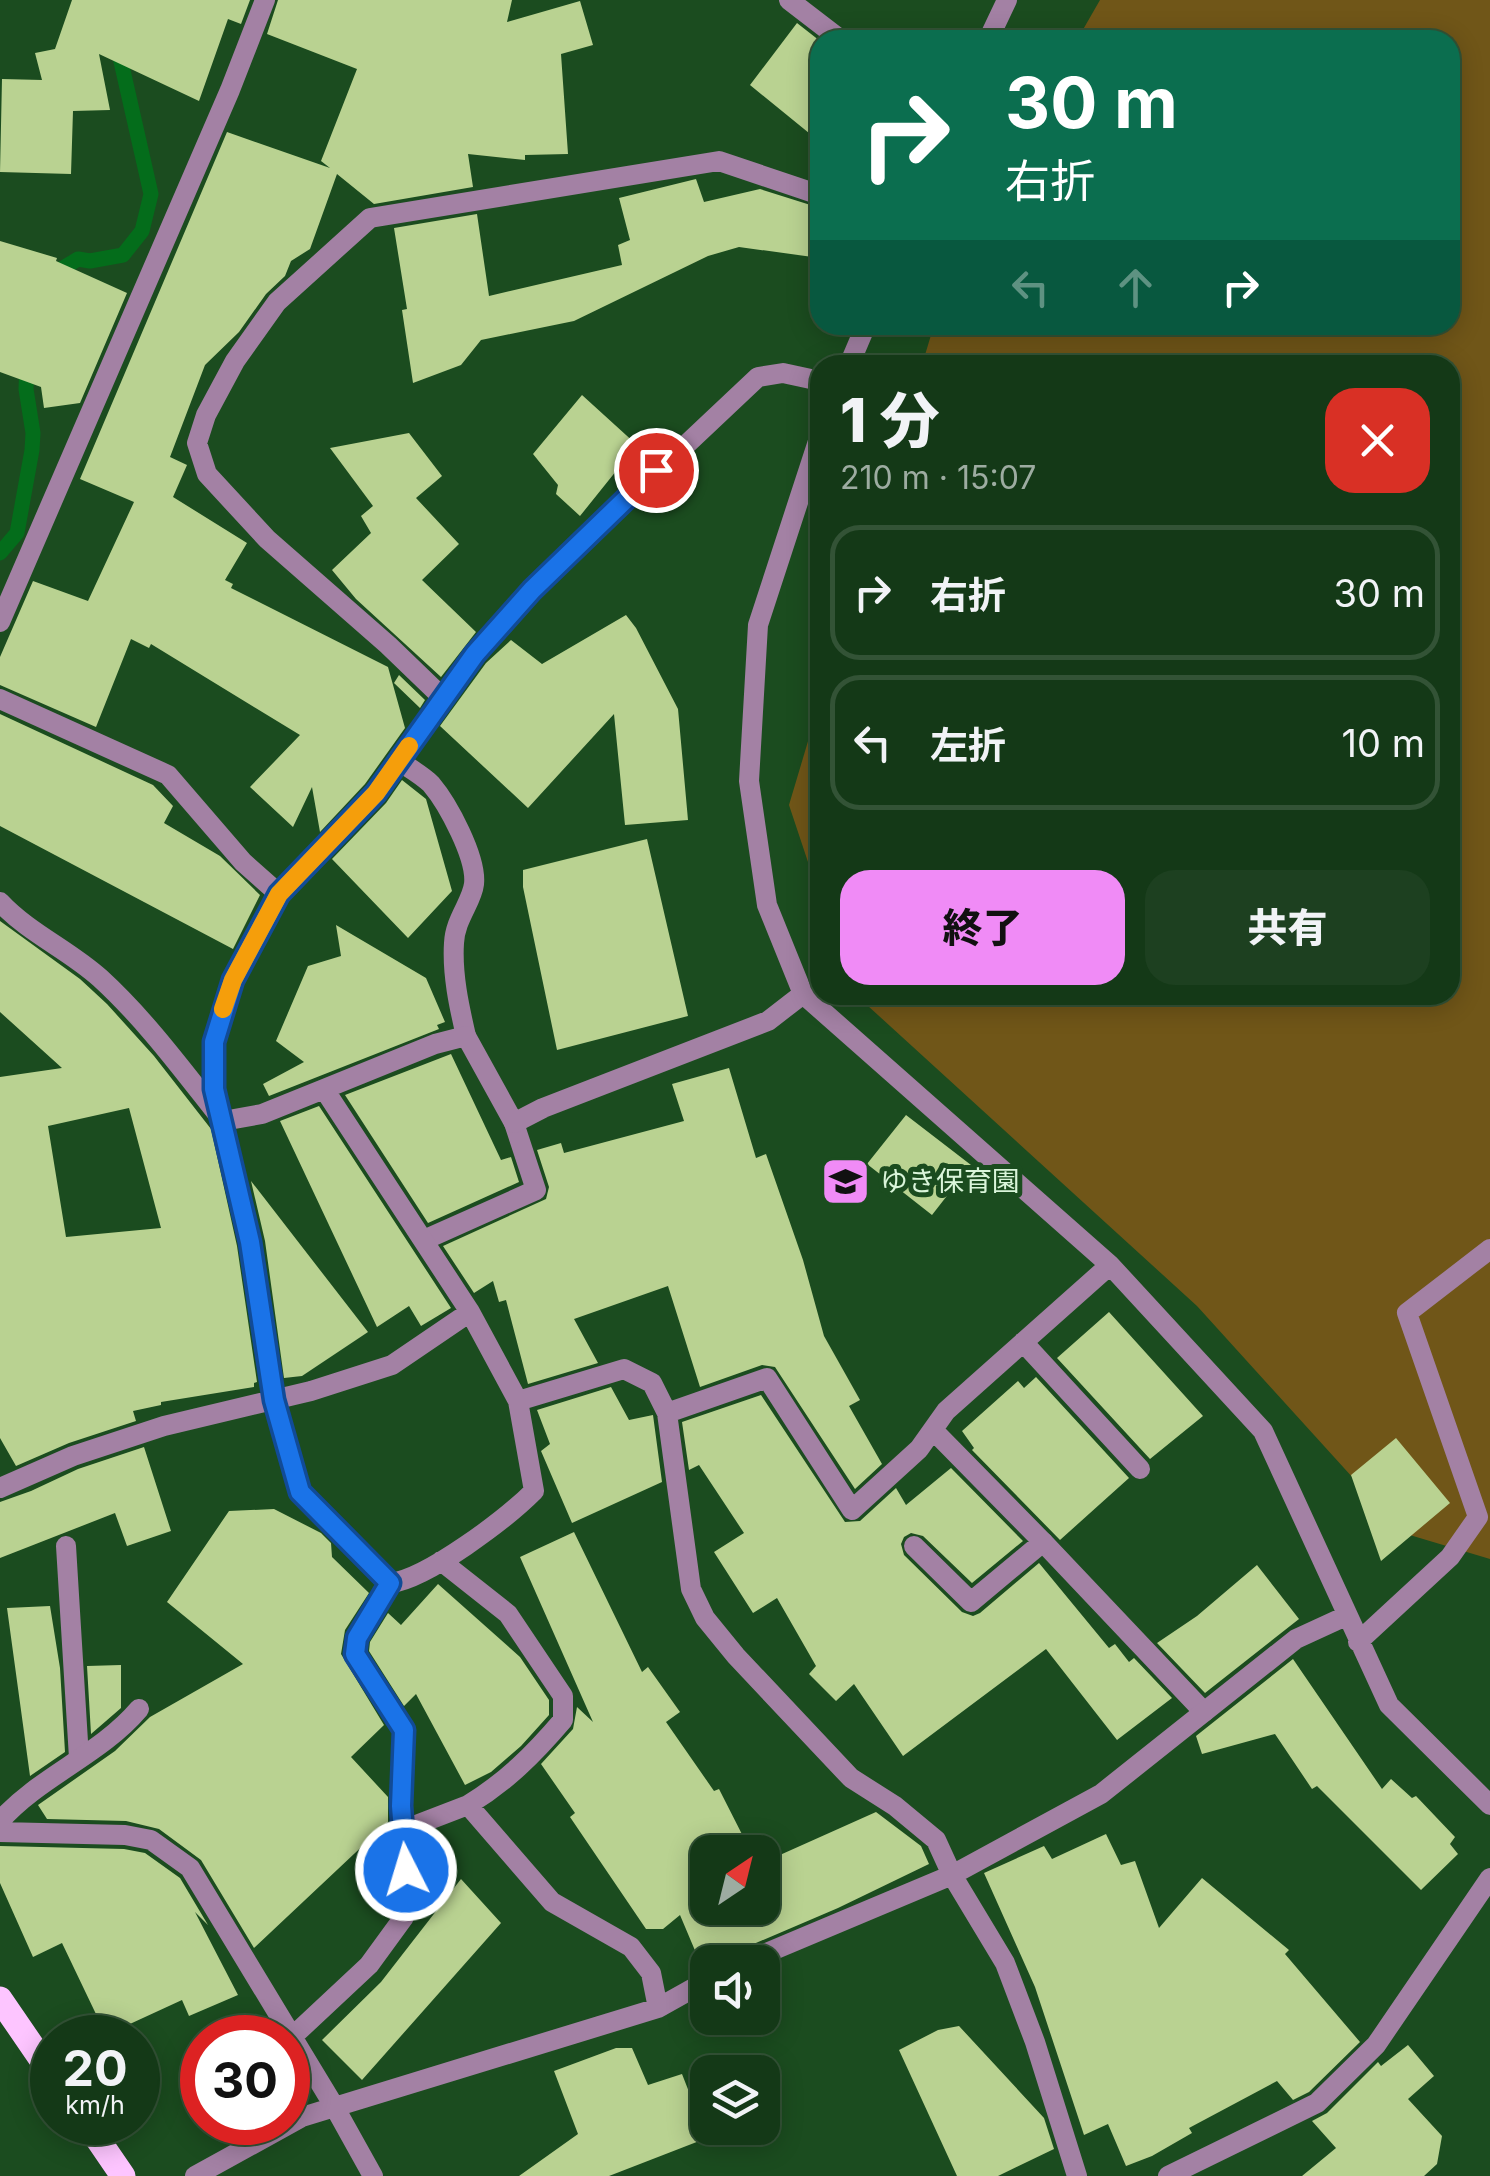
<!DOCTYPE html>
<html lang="ja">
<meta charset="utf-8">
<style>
body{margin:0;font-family:Inter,"Noto Sans JP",sans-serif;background:#1d4020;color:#f1f3f6;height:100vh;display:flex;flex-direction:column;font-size:38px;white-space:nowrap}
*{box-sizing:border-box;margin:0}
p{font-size:32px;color:#9daca1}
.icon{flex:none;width:55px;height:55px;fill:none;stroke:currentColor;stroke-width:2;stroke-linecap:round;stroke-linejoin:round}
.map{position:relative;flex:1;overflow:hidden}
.drawer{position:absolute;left:810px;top:355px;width:650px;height:650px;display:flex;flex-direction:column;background:#143917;border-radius:30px;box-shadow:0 5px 25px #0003,0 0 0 2px #335336}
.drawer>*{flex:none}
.top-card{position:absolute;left:810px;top:30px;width:650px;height:305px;border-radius:30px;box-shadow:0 5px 25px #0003,0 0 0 2px #335336;background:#0b6e4f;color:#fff;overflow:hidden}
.needle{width:65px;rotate:35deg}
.buttons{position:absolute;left:690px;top:1835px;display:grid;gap:20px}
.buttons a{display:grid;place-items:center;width:90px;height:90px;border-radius:20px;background:#143917;box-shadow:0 5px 25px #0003,0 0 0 2px #335336;font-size:50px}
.speed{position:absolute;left:30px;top:2015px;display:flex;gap:20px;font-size:50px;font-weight:700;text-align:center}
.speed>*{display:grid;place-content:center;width:130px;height:130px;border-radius:50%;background:#143917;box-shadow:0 5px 25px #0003,0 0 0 2px #335336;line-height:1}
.speed small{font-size:25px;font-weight:400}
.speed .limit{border:15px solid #d22;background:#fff;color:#111}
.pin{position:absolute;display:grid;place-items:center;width:85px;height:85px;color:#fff;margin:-42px;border:5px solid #fff;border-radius:50%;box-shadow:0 2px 10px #0007}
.me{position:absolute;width:110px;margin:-55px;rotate:355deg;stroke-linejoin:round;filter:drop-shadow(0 0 8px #0008)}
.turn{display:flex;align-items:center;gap:35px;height:210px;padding:0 30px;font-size:45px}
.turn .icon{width:130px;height:130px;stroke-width:2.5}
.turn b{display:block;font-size:70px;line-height:85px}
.lanes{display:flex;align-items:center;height:95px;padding:0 30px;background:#0003;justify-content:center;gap:50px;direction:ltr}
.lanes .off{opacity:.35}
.round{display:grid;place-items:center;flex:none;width:105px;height:105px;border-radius:30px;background:#1d4020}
.summary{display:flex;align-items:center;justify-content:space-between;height:170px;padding:0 30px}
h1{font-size:60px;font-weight:800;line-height:75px}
.cta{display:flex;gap:20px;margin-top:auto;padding:20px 30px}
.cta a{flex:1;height:115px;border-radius:30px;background:#f08bf6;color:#111;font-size:40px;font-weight:800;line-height:115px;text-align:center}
.cta a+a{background:#1d4020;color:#f1f3f6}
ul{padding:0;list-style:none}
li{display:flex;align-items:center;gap:30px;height:135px;margin:0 20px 15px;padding:0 10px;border:5px solid #335336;border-radius:30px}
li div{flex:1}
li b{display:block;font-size:38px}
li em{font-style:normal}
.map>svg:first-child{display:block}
</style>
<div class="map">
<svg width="1490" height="2176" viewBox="0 0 1490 2176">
<rect width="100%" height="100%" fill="#1b4c1f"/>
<!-- green -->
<path fill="#705618" d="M 1100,0 L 1490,0 L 1490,1559 L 1403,1533 L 1197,1306 L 856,995 L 1450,995 L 1450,365 L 922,365 L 934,325 L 1450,325 L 1450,40 L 1077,40 Z
M 820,701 L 820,898 L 789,805 Z"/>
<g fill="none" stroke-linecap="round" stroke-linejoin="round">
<!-- stream -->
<path stroke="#046d1b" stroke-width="15" d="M 54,279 L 58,271 L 78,259 L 90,261 L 123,255 L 142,231 L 151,194 L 117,44
M 0,553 L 17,533 L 32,450 L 33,433 L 26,389 L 27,362"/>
</g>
<!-- building -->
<path fill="#b9d291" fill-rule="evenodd" d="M 72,0 L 250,0 L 241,24 L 228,19 L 199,101 L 99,54 L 110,110 L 73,111 L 71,174 L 0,172 L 2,79 L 42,80 L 35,53 L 55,49 Z
M 278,0 L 512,0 L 507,22 L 580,1 L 593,45 L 561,54 L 568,154 L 525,155 L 525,160 L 468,154 L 473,187 L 374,204 L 337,174 L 310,249 L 291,261 L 285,276 L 266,294 L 239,332 L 205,365 L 170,457 L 187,465 L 173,497 L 247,543 L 225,580 L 233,584 L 231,588 L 388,667 L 405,728 L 365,784 L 320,832 L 312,787 L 293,827 L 250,787 L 300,735 L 151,644 L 149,648 L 131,639 L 96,727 L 0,685 L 0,657 L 33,581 L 88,601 L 134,502 L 80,479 L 227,132 L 330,168 L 321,161 L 357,69 L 267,34 Z
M 797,23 L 820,41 L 820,142 L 750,85 Z
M 696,179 L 704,202 L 760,189 L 820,208 L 820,258 L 739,247 L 708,256 L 574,321 L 481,340 L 461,365 L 413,383 L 402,310 L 407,309 L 394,228 L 477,214 L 489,296 L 622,265 L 618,245 L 630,240 L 619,198 Z
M 0,241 L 57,258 L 56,261 L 127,293 L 80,403 L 44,408 L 41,387 L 0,372 Z
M 582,395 L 637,445 L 580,516 L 556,494 L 558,485 L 533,454 Z
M 409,433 L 442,476 L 416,498 L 459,544 L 422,580 L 476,632 L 441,677 L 356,599 L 332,570 L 371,533 L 361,516 L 373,506 L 330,448 Z
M 626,615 L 636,628 L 678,709 L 688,820 L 625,825 L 614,714 L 528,808 L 440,726 L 486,663 L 511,640 L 542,664 Z
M 399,675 L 425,700 L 420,708 L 394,683 Z
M 0,714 L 153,785 L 173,806 L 164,823 L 220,856 L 260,895 L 233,949 L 0,826 Z
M 402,780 L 426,799 L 452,891 L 408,938 L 332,859 L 386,803 Z
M 647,839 L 688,1016 L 557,1050 L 523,887 L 523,870 Z
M 0,921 L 80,979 L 107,1004 L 154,1056 L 211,1129 L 237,1246 L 257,1382 L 254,1383 L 254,1387 L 161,1402 L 161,1405 L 133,1411 L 136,1421 L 69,1443 L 16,1466 L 0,1438 L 0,1077 L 62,1068 L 0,1012 ZM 129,1108 L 161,1228 L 66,1237 L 48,1126 Z
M 336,925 L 426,978 L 445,1022 L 437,1025 L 439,1029 L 269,1096 L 263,1084 L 304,1062 L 276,1041 L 308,966 L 341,956 Z
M 451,1054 L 501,1160 L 511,1157 L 519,1182 L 428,1223 L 345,1095 Z
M 729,1068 L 756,1158 L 766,1154 L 803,1260 L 824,1336 L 860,1400 L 849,1406 L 882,1464 L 855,1489 L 775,1367 L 762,1365 L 700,1387 L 668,1286 L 574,1319 L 598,1363 L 528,1384 L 506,1300 L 499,1302 L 493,1281 L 474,1293 L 443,1246 L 546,1199 L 549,1187 L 537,1150 L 561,1143 L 564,1153 L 684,1121 L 672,1084 Z
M 319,1106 L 451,1308 L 421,1326 L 409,1306 L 377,1327 L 280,1121 Z
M 906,1115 L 971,1165 L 932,1215 L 867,1164 Z
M 251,1181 L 368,1332 L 302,1376 L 284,1378 L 265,1241 Z
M 1109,1312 L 1203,1416 L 1150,1459 L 1057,1358 Z
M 1036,1377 L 1129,1478 L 1060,1540 L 972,1450 L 974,1448 L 962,1431 L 1018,1381 L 1024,1388 Z
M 611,1387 L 629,1420 L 653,1415 L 662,1482 L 572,1523 L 541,1451 L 550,1444 L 537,1410 Z
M 761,1395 L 845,1522 L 860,1521 L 896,1488 L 906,1505 L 951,1468 L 1023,1541 L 972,1583 L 923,1536 L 911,1533 L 904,1537 L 901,1544 L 904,1555 L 962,1612 L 973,1616 L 980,1613 L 1039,1563 L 1109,1648 L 1115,1644 L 1129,1662 L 1134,1658 L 1172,1698 L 1117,1740 L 1046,1649 L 903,1756 L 854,1684 L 836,1701 L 809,1674 L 816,1666 L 777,1598 L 753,1613 L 714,1552 L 744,1533 L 699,1465 L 689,1470 L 682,1422 Z
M 1396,1438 L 1450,1503 L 1381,1561 L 1351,1475 Z
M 144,1447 L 171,1531 L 127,1546 L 115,1513 L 0,1558 L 0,1502 L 31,1491 L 78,1469 Z
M 274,1509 L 321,1533 L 331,1543 L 332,1557 L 369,1593 L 345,1630 L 341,1654 L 384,1725 L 351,1757 L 388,1797 L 388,1822 L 254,1948 L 201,1860 L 159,1829 L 126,1821 L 47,1819 L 38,1805 L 115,1751 L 150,1717 L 243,1664 L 167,1602 L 229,1511 Z
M 574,1532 L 642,1672 L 648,1667 L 680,1712 L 666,1722 L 714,1791 L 719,1789 L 751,1852 L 708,1852 L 708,1908 L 762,1908 L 762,1863 L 876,1812 L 921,1846 L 929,1864 L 838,1908 L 728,1955 L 724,1949 L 699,1960 L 680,1915 L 663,1929 L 646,1929 L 570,1817 L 575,1813 L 541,1764 L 573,1729 L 577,1707 L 593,1722 L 520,1557 Z
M 1257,1565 L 1299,1619 L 1205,1693 L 1157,1643 L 1197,1616 Z
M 438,1584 L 520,1657 L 549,1700 L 549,1715 L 521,1746 L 491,1772 L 465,1785 L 416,1694 L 404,1706 L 369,1651 L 370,1642 L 388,1613 L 401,1625 Z
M 50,1606 L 60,1668 L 65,1752 L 30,1776 L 7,1608 Z
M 1293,1659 L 1382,1789 L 1391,1779 L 1412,1798 L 1416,1796 L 1455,1837 L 1450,1844 L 1458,1854 L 1421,1890 L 1317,1786 L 1312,1789 L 1275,1734 L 1202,1754 L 1196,1736 Z
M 121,1665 L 121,1708 L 91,1734 L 87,1666 Z
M 1106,1834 L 1121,1865 L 1135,1861 L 1159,1928 L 1202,1878 L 1289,1950 L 1285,1954 L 1360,2042 L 1309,2092 L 1293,2100 L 1277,2081 L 1189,2128 L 1192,2133 L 1152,2156 L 1126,2166 L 1108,2124 L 1084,2135 L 1035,1987 L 984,1873 L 1044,1846 L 1052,1859 Z
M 0,1846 L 124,1849 L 145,1853 L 180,1878 L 208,1925 L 195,1912 L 238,1995 L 189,2016 L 182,2000 L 106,2035 L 62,1943 L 33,1957 L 0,1883 Z
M 461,1879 L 501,1923 L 362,2080 L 322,2040 L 381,1982 Z
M 959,2026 L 1044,2118 L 1054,2149 L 998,2176 L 957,2176 L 899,2050 L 938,2030 Z
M 1408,2045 L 1434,2076 L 1408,2099 L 1442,2136 L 1437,2164 L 1424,2176 L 1302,2176 L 1336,2148 L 1312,2121 L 1327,2113 L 1378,2062 L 1381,2066 Z
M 616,2048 L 632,2048 L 648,2085 L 682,2074 L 707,2138 L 609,2176 L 519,2176 L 578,2134 L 554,2071 Z"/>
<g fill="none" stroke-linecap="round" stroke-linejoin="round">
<!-- service -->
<path stroke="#a381a4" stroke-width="20" d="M 0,699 L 168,775 L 243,862 L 279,894
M 399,761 C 409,768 422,775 431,784 C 448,804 477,858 474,884 C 472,902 455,919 454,943 C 452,974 459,1006 466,1036
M 223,1121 L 214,1089 L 214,1041 L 233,980 L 279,894 L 376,793 L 475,654 L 532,590 L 758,377 L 783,373 L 820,381
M 424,1240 L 536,1190 L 514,1123
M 1043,1542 L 1204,1712
M 66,1546 L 79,1758"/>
<!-- minor -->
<path stroke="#a381a4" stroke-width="20" d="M 789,0 L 841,40
M 988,40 L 1007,0
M 849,365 L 866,325
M 820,435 L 758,625 L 749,781 L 767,905 L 803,994 L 1110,1265 L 1263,1431 L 1389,1705 L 1490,1805
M 0,622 L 230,90 L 265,0
M 443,698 L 388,645 L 267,539 L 207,474 L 197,443 L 206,415 L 235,361 L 277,302 L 370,218 L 719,161 L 820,195
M 0,902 C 29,933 69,950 100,978 C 146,1020 184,1072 223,1121 L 262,1114 L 324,1089 L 470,1312 L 518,1401 L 624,1369 L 652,1383 L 667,1413 L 767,1378 L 852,1510 L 919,1449 L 946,1411 L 1110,1265
M 324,1089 L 435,1044 L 466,1036 L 514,1123 L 543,1108 L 768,1021 L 803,994
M 223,1121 L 251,1243 L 273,1400 L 299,1492 L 391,1583 L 357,1637 L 355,1654 L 404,1731 L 401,1806 L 406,1870 L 404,1917 L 369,1965 L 292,2037
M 1023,1342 L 1140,1469
M 667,1413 L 691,1589 L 705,1618 L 736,1656 L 851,1778 L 895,1806 L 936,1840 L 952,1875 L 1005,1963 L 1035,2042 L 1077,2176
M 0,1488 L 73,1456 L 164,1426 L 311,1391 L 392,1365 L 470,1312
M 914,1546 L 971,1602 L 1043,1542 L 933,1430
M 441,1561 L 508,1614 L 563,1696 L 563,1720 C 534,1754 506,1782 468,1805
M 391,1583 C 428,1578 506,1519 534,1491 L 518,1401
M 1358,1642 L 1450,1557 L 1478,1517 L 1407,1313 L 1490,1249
M 0,1821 C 40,1776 100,1755 139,1709
M 403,1830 L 468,1805 L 552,1902 L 631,1947 L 651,1973 L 658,2008
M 0,1832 L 125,1835 L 151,1840 L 190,1868 L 334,2106 L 373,2176
M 745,1962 L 952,1875 L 1101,1794 L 1296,1639 L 1346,1616
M 195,2176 L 302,2117 L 658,2008 L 708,1980
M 1168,2176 L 1317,2103 L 1376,2045 L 1490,1878"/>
<!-- primary -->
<path stroke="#fdc5ff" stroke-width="25" d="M 0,1999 L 52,2075
M 86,2122 L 123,2176"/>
</g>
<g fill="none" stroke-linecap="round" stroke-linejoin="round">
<defs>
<path id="route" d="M 406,1870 L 401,1806 L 404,1730 L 355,1654 L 357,1638 L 390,1583 L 300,1492 L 274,1400 L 250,1242 L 214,1089 L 214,1042 L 233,980 L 279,894 L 376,793 L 475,654 L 532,590 L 656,470"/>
</defs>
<!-- route casing -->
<use href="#route" stroke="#114b97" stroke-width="25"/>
<!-- route -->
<use href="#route" stroke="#1a73e8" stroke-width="18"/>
<!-- slow -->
<path stroke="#f59e0b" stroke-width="18" d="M 223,1009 L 233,980 L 279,894 L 376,793 L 409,746"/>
</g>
<!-- icons -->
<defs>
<symbol id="school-square" viewBox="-11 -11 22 22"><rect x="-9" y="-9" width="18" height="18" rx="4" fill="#f08bf6" stroke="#1b4c1f"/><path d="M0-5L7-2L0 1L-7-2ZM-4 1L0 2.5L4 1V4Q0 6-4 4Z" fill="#111"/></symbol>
</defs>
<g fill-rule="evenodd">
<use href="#school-square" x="818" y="1154" width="55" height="55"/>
</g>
<g text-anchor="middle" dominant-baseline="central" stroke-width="10" stroke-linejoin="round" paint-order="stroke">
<!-- poi labels -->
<g font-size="28" fill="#daf5da" stroke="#1b4c1f" text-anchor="start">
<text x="880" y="1181">ゆき保育園</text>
</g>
</g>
</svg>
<div class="buttons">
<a><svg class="needle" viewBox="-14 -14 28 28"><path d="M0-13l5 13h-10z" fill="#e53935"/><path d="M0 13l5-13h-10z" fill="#9daca1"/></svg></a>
<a><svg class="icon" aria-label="sound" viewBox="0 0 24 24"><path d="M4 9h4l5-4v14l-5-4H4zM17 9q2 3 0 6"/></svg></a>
<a><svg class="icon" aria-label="layers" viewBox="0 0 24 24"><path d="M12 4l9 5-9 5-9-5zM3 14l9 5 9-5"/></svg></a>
</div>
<div class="speed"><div>20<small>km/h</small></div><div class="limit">30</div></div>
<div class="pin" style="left:656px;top:470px;background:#d93025"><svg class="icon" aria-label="arrive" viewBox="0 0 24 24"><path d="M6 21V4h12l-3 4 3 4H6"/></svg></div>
<svg class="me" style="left:406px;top:1870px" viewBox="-20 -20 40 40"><circle r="17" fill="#1a73e8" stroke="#fff" stroke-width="3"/><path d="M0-11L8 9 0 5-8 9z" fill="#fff"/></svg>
<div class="top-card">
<div class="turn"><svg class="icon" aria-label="right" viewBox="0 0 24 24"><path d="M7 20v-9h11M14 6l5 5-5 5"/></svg><div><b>30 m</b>右折</div></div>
<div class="lanes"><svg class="icon off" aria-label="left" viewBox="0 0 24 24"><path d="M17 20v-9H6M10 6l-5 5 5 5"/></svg><svg class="icon off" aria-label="ahead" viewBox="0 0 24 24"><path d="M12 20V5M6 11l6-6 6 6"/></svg><svg class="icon" aria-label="right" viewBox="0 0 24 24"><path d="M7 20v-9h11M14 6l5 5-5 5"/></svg></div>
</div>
<section class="drawer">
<div class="summary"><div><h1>1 分</h1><p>210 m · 15:07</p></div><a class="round" style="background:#d93025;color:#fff"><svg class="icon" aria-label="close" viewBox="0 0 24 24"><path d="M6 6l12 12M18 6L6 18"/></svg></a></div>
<ul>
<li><svg class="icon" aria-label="right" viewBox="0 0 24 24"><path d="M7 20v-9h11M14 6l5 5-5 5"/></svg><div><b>右折</b></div><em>30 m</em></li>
<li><svg class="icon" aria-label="left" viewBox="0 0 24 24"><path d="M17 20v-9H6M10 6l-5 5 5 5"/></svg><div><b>左折</b></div><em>10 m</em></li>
</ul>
<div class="cta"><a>終了</a><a>共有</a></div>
</section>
</div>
